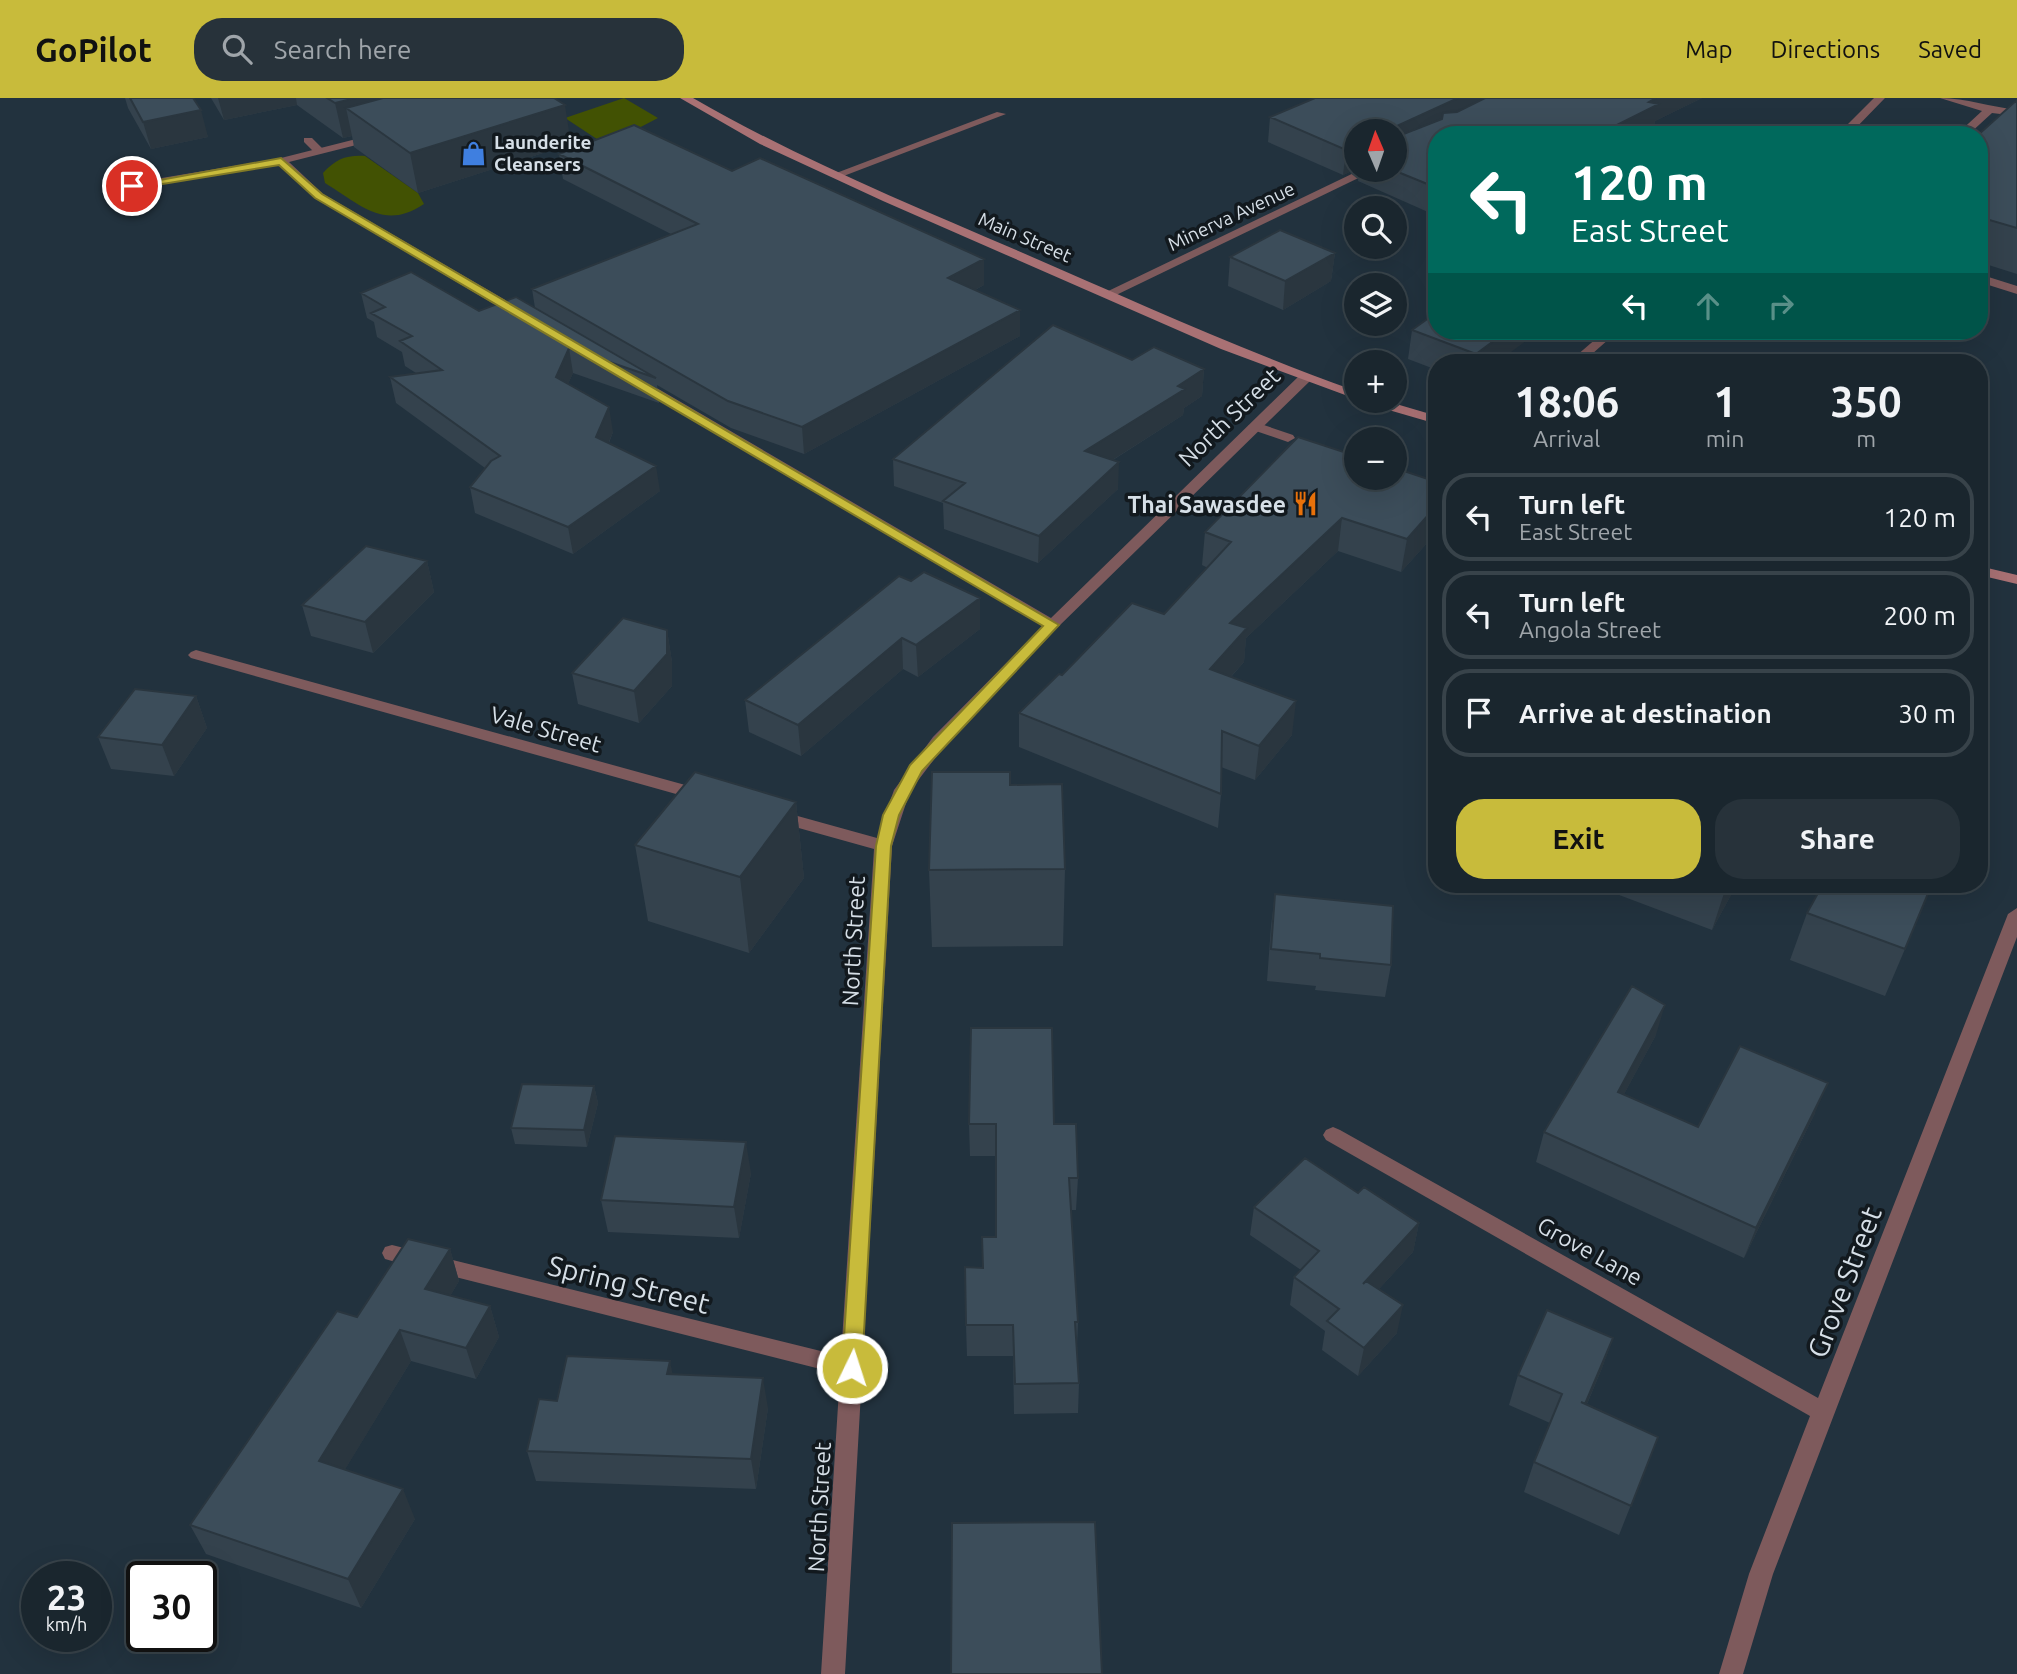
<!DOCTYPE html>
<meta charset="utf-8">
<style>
body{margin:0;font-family:Ubuntu,sans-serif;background:#27323a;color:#f1f3f6;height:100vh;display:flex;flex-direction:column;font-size:26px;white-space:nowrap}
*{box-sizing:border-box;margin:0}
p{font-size:23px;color:#9fa5aa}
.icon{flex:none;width:38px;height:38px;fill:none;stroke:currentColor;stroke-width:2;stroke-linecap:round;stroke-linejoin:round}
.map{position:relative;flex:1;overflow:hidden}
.side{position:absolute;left:1428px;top:256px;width:560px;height:539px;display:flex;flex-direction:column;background:#1a262e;border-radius:28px;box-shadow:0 7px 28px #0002,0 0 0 2px #38434a}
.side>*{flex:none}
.hud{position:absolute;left:1428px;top:28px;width:560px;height:214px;border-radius:28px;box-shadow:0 7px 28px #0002,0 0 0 2px #38434a;background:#00695c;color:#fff;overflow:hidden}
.needle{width:46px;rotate:358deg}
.controls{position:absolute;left:1344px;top:21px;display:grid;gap:14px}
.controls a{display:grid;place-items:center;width:63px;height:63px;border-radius:50%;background:#1a262e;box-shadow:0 7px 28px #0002,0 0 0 2px #38434a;font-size:35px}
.speed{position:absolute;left:21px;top:1463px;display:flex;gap:14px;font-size:35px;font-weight:700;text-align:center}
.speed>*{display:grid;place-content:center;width:91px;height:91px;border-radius:50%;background:#1a262e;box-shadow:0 7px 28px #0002,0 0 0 2px #38434a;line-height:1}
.speed small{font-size:18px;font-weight:400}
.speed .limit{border:4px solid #111;border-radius:10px;background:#fff;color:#111}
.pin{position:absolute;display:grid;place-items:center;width:60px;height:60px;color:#fff;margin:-30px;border:4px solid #fff;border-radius:50%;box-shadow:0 2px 7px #0007}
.me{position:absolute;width:77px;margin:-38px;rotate:4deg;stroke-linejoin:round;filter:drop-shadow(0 0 5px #0008)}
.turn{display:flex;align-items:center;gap:24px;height:147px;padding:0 28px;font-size:32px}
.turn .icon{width:91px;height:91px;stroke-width:2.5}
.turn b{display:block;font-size:49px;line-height:60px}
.lanes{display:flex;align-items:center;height:66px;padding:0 28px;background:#0003;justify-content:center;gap:35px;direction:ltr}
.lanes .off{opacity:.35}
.eta{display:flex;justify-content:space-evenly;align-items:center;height:119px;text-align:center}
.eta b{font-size:42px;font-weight:600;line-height:49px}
.action{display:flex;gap:14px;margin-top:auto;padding:14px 28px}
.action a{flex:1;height:80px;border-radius:28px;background:#c8bb3b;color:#111;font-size:28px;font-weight:600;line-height:80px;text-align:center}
.action a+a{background:#27323a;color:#f1f3f6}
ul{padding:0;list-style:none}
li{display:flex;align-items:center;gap:21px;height:88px;margin:0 14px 10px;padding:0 14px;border:4px solid #38434a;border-radius:28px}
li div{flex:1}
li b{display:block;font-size:26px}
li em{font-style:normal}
header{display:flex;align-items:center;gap:42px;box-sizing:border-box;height:98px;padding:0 35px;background:#c8bb3b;color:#111}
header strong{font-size:33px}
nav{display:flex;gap:38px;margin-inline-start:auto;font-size:24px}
.search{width:490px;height:63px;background:#27323a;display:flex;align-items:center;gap:18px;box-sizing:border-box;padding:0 24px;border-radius:28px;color:#9fa5aa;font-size:26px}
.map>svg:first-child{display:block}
</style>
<header>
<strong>GoPilot</strong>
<div class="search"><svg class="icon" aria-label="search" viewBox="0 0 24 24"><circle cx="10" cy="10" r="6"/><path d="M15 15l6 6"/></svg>Search here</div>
<nav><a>Map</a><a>Directions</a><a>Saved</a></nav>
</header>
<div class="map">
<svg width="2017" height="1576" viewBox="0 0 2017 1576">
<rect width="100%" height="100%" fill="#22323e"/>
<!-- green -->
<path fill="#425203" d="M 624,0 L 658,20 L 606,47 L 565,20 Z
M 365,58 L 418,95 L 424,106 C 384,133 361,107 325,85 L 323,75 C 336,61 346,57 365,58 Z"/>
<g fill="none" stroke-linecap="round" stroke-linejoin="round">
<!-- lane -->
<path fill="#7e5a5c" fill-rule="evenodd" d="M 1940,0 C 1966,0 1991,9 2017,12 L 2017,18 L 1992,15 L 1968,37 L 1956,37 L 1982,13 Z
M 304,40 L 312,40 L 323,51 L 323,55 L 315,55 L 304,44 Z
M 1979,176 L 2017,188 L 2017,196 L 1979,184 Z
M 1255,324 L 1293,337 L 1295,340 L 1288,344 L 1250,331 L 1248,328 Z"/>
<!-- street -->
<path fill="#7e5a5c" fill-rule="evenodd" d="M 1874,0 L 1885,0 L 1849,37 L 1837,37 Z
M 997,14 L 1006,16 L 841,79 L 831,77 Z
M 376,36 L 381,39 L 380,41 L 289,64 L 323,96 L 524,213 L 524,219 L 516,219 L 315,100 L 279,67 L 132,91 L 126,88 L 132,85 L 281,60 Z
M 1360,72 L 1375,72 L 1112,199 L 1102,196 Z
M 1605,233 L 1618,233 L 1583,264 L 1569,264 Z
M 1305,276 L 1312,280 L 1310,283 L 1057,530 L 945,647 L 910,693 L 892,748 L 845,1576 L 821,1576 L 840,1276 L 392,1163 L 385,1161 L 382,1155 L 385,1149 L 392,1147 L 841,1258 L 874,751 L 770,722 L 768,718 L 776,712 L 877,740 L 894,692 L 933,639 L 1043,528 L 631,285 L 638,281 L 643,282 L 1051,520 L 1300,277 Z
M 196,552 L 707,693 L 709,697 L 701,703 L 191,560 L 188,557 L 191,554 Z
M 2017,810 L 2017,839 L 1773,1476 L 1743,1576 L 1719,1576 L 1749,1476 L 1810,1318 L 1326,1042 L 1323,1037 L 1326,1032 L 1333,1029 L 1340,1032 L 1818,1300 L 2008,816 Z"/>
<!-- secondary -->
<path fill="#a97174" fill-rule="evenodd" d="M 680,0 L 693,0 C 799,61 911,107 1023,155 C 1134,203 1243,253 1356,293 L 1356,301 L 1221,251 L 883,103 L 760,46 Z
M 1367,303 L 1386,303 L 1437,318 L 1437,326 L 1368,306 Z
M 1979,468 L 2017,477 L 2017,486 L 1979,477 Z"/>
</g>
<!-- wall -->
<path fill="#34424d" d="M 125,0 L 193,0 L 208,39 L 151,51 L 128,10 Z
M 211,0 L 554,0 L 571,46 L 418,95 L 354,49 L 352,38 L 343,40 L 297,7 L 224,22 Z
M 1315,0 L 1702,0 L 1655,23 L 1653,31 L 1642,37 L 1437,37 L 1437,118 L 1358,83 L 1359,72 L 1395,72 L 1395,33 L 1356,33 L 1356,71 L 1343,77 L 1268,44 L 1270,19 Z
M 2017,2 L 2017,176 L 1979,164 L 1979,37 Z
M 559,56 L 732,73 L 984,161 L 984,187 L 975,192 L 1020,238 L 804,356 L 731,330 L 657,287 L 659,305 L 573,275 L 568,286 L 613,334 L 609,345 L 660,393 L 573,456 L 475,415 L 470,389 L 485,370 L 396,305 L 390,279 L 416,275 L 405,268 L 402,254 L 377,239 L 374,224 L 367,220 L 361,195 L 479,213 L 535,210 L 532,191 L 671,136 L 563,81 Z
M 1335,155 L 1331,183 L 1283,212 L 1228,188 L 1230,159 Z
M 1412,232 L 1498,264 L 1437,264 L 1437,272 L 1408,261 Z
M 1132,262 L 1204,271 L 1202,298 L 1184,310 L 1183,317 L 1113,362 L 1118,391 L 1038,465 L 944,431 L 943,405 L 894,388 L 893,361 Z
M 1437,384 L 1437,434 L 1401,474 L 1338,453 L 1246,540 L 1244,564 L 1231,579 L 1292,637 L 1255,682 L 1221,669 L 1221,696 L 1218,730 L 1019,649 L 1019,615 L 1062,577 L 1164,516 L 1208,470 L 1202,467 L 1205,434 Z
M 427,463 L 434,494 L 373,555 L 311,538 L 302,507 Z
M 911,483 L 980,531 L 918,579 L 903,571 L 801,658 L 749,634 L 745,602 Z
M 667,532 L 672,564 L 672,588 L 639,625 L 578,606 L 572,575 Z
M 196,598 L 207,630 L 174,678 L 111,671 L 98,639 Z
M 796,704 L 804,780 L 749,855 L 648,823 L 635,747 Z
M 1065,771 L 1063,848 L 932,849 L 929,772 Z
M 1590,786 L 1737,786 L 1712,832 Z
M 1275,796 L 1391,867 L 1385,899 L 1315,892 L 1316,888 L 1267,883 L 1271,828 Z
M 1807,815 L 1905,851 L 1885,898 L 1790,862 Z
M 971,930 L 1054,1026 L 1078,1080 L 1076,1112 L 1071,1112 L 1078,1224 L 1077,1248 L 1079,1285 L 1078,1315 L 1014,1316 L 1013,1258 L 967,1258 L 966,1227 L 983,1170 L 996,1139 L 996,1058 L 970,1058 L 969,1026 Z
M 1656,937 L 1624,996 L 1698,1029 L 1815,1015 L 1744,1160 L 1536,1064 L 1544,1034 Z
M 594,988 L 598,1005 L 587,1049 L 515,1046 L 511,1030 Z
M 751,1075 L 739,1140 L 608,1134 L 601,1102 Z
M 1358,1095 L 1419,1125 L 1413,1154 L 1379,1191 L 1397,1235 L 1358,1278 L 1322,1252 L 1325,1233 L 1290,1207 L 1294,1179 L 1301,1172 L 1250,1137 L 1254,1109 Z
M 450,1151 L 459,1183 L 450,1198 L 490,1208 L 499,1239 L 476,1281 L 411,1263 L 345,1371 L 415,1421 L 361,1510 L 206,1456 L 190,1427 L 357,1219 Z
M 1613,1240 L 1602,1270 L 1587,1306 L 1658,1339 L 1619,1437 L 1524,1394 L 1534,1364 L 1550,1325 L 1509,1307 L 1518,1277 Z
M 673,1276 L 768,1310 L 756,1391 L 536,1383 L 527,1353 L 557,1303 Z"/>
<!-- shaded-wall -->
<path fill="#2a363f" d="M 218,0 L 296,0 L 297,7 L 224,22 Z
M 356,0 L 495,0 L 346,10 L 352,38 L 343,40 L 335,5 Z
M 1458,0 L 1506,0 L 1395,53 L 1397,28 Z
M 1656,0 L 1702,0 L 1655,23 L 1653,31 L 1642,37 L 1597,37 L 1649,4 Z
M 565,7 L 571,46 L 418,95 L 410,55 Z
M 201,12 L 208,39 L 151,51 L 143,24 Z
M 1356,47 L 1356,71 L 1343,77 L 1346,52 Z
M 1335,155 L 1331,183 L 1283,212 L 1285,183 Z
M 984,161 L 984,187 L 948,206 L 948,180 Z
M 1020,212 L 1020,238 L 804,356 L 802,329 Z
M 1507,233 L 1539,233 L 1498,264 L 1475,264 L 1476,256 Z
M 569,250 L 573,275 L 560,304 L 556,279 Z
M 1204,271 L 1202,298 L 1184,310 L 1183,317 L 1084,380 L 1085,353 L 1178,288 Z
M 609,309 L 613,334 L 600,365 L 596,339 Z
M 1119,364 L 1118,391 L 1038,465 L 1039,438 Z
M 656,368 L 660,393 L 573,456 L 568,429 Z
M 1437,407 L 1437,434 L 1401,474 L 1407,441 Z
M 1342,420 L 1338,453 L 1246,540 L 1244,564 L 1207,605 L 1210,571 L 1230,525 Z
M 427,463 L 434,494 L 373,555 L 365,524 Z
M 980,500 L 980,531 L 918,579 L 916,547 Z
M 667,532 L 672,564 L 672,588 L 639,625 L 634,593 Z
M 902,540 L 903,571 L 801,658 L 798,627 Z
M 196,598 L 207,630 L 174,678 L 162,647 Z
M 1296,603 L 1292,637 L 1255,682 L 1259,648 Z
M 796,704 L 804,780 L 749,855 L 740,779 Z
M 1727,786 L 1737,786 L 1712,832 Z
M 1665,907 L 1656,937 L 1609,1024 L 1618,994 Z
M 1828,985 L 1815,1015 L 1744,1160 L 1756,1130 Z
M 594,988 L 598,1005 L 587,1049 L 584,1032 Z
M 746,1044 L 751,1075 L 739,1140 L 734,1109 Z
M 1419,1125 L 1413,1154 L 1357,1215 L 1363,1186 Z
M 450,1151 L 459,1183 L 436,1222 L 425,1191 Z
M 1403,1207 L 1397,1235 L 1358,1278 L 1364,1250 Z
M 490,1208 L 499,1239 L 476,1281 L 466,1250 Z
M 400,1232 L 411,1263 L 332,1393 L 319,1363 Z
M 1613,1240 L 1602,1270 L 1574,1336 L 1585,1306 Z
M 670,1263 L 676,1293 L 667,1276 Z
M 763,1280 L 768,1310 L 756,1391 L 751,1361 Z
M 403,1391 L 415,1421 L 361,1510 L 348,1481 Z"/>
<!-- building -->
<path fill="#3c4d5a" stroke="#2a363f" stroke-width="2" d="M 130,0 L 193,0 L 201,12 L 143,24 Z
M 327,0 L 356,0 L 335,5 Z
M 383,0 L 554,0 L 565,7 L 410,55 L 346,10 Z
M 1315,0 L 1458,0 L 1397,28 L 1396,39 L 1442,21 L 1443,15 L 1457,14 L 1485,0 L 1656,0 L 1649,4 L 1659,6 L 1597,37 L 1437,37 L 1437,90 L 1393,72 L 1395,72 L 1395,33 L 1356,33 L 1356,47 L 1346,52 L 1270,19 Z
M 2017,2 L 2017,130 L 1979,119 L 1979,37 L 1978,37 Z
M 634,27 L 732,73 L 760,60 L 984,161 L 948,180 L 1020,212 L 802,329 L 728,303 L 532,191 L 698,126 L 559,56 Z
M 1280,132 L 1335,155 L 1285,183 L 1230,159 Z
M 411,174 L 479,213 L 516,199 L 656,280 L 569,250 L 556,279 L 609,309 L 596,339 L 656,368 L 568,429 L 470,389 L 491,363 L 500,358 L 390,279 L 442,272 L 400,243 L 412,238 L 371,215 L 385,209 L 361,195 Z
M 1437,214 L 1437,233 L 1507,233 L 1476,256 L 1412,232 Z
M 1053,227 L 1132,262 L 1154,249 L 1204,271 L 1178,288 L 1185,291 L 1085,353 L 1119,364 L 1039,438 L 943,403 L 965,385 L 893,361 Z
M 1298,339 L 1356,358 L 1356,380 L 1395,380 L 1395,370 L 1437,384 L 1437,407 L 1407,441 L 1342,420 L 1230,525 L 1247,530 L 1210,571 L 1296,603 L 1259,648 L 1222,633 L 1221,696 L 1019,615 L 1059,576 L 1062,577 L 1132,505 L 1164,516 L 1231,444 L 1205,434 Z
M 366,448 L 427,463 L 365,524 L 302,507 Z
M 924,474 L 980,500 L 916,547 L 902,540 L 798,627 L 745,602 L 899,478 L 911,483 Z
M 623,520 L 667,532 L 667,556 L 634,593 L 572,575 Z
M 135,591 L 196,598 L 162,647 L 98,639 Z
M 1979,659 L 1984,660 L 1979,671 Z
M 695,674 L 796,704 L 740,779 L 635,747 Z
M 932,674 L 1010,674 L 1010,687 L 1062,686 L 1065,771 L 929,772 Z
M 1823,786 L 1932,786 L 1905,851 L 1807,815 Z
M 1275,796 L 1393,808 L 1391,867 L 1320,860 L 1320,856 L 1271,851 Z
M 1632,888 L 1665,907 L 1618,994 L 1698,1029 L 1740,948 L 1828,985 L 1756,1130 L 1544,1034 Z
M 971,930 L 1052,930 L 1054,1026 L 1076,1026 L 1078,1080 L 1069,1080 L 1078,1224 L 1075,1224 L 1079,1285 L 1015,1286 L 1013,1227 L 966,1227 L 965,1169 L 983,1170 L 982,1139 L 996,1139 L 996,1026 L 969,1026 Z
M 522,986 L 594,988 L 584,1032 L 511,1030 Z
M 615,1038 L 746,1044 L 734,1109 L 601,1102 Z
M 1305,1060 L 1358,1095 L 1364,1089 L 1419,1125 L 1363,1186 L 1366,1183 L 1403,1207 L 1364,1250 L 1327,1223 L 1339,1211 L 1294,1179 L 1319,1153 L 1254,1109 Z
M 408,1141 L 450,1151 L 425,1191 L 490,1208 L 466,1250 L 400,1232 L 319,1363 L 403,1391 L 348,1481 L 190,1427 L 337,1213 L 357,1219 Z
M 1547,1212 L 1613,1240 L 1585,1306 L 1581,1304 L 1658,1339 L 1631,1408 L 1534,1364 L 1562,1296 L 1518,1277 Z
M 567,1258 L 670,1263 L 667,1276 L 763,1280 L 751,1361 L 527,1353 L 539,1301 L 557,1303 Z
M 1095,1424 L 1102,1576 L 951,1576 L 952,1425 Z"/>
<!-- route -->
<path fill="#c8bb3b" stroke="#827a26" stroke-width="2" d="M 281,60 L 322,96 L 1059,527 L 922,673 L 899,717 L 891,748 L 862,1270 L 859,1276 L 852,1278 L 845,1276 L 842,1270 L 876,748 L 883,717 L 910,667 L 1043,528 L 315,100 L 279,67 L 132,91 L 127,88 Z"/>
<!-- icons -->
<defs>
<symbol id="shop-bare" viewBox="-9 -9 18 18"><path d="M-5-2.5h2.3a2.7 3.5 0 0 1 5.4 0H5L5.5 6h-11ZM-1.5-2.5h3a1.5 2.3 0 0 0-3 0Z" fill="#3f7fe0" stroke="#12191e" stroke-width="2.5" paint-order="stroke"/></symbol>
<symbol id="restaurant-bare" viewBox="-9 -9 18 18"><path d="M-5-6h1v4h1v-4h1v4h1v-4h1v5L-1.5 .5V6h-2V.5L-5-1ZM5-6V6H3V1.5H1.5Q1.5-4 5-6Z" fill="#e8710a" stroke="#12191e" stroke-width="2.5" paint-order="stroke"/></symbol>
</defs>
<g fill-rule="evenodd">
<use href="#shop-bare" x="456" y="38" width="35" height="35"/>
<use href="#restaurant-bare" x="1288" y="388" width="35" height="35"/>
</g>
<g text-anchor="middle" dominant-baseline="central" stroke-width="7" stroke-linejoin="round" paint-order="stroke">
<!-- far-poi labels -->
<g font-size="19" font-weight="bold" fill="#d6dfe7" stroke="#12191e" text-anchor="start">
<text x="494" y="44">Launderite<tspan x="494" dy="22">Cleansers</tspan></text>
</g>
<!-- far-street labels -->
<g font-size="19" fill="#d6dfe7" stroke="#12191e">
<text transform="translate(1231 118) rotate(-25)">Minerva Avenue</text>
<text transform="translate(1025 139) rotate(23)">Main Street</text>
</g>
<!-- street labels -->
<g font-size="23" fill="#d6dfe7" stroke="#12191e">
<text transform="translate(1229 319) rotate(-44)">North Street</text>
<text transform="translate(546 631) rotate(16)">Vale Street</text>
<text transform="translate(853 843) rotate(-87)">North Street</text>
<text transform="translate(1590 1153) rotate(29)">Grove Lane</text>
<text transform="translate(819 1409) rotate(-87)">North Street</text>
</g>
<!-- poi labels -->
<g font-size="23" font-weight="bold" fill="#d6dfe7" stroke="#12191e" text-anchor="end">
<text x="1286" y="406">Thai Sawasdee</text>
</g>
<!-- near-street labels -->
<g font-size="28" fill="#d6dfe7" stroke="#12191e">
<text transform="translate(1844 1184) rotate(-69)">Grove Street</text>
<text transform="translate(629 1186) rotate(14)">Spring Street</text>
</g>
</g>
</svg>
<div class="controls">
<a><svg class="needle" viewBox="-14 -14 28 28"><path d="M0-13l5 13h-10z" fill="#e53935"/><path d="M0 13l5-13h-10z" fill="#9fa5aa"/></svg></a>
<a><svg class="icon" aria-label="search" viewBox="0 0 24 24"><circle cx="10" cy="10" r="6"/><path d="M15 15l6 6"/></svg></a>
<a><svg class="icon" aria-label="layers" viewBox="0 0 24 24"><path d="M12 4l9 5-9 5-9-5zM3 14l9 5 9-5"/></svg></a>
<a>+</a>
<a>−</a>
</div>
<div class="speed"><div>23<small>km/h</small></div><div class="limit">30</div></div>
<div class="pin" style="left:132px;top:88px;background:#d93025"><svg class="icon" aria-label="arrive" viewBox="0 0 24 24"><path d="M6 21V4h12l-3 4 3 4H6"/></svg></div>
<svg class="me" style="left:852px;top:1270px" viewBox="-20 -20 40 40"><circle r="17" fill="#c8bb3b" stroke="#fff" stroke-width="3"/><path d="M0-11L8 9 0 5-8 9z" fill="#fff"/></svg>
<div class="hud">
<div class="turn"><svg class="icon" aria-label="left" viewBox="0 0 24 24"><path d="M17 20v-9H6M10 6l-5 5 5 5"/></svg><div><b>120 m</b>East Street</div></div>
<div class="lanes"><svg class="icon" aria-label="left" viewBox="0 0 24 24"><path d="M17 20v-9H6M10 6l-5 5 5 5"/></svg><svg class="icon off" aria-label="ahead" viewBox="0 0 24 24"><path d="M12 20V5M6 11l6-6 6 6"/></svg><svg class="icon off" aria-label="right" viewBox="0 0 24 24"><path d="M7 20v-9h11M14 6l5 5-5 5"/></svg></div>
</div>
<section class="side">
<div class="eta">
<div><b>18:06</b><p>Arrival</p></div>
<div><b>1</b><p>min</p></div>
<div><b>350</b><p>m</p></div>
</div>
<ul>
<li><svg class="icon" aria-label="left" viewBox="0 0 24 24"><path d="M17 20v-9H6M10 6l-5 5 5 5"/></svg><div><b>Turn left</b><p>East Street</p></div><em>120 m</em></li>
<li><svg class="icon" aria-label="left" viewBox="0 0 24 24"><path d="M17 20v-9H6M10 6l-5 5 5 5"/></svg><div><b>Turn left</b><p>Angola Street</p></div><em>200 m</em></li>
<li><svg class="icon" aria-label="arrive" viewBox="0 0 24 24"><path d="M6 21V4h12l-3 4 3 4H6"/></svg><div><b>Arrive at destination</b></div><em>30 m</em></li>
</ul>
<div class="action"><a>Exit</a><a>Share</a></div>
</section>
</div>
